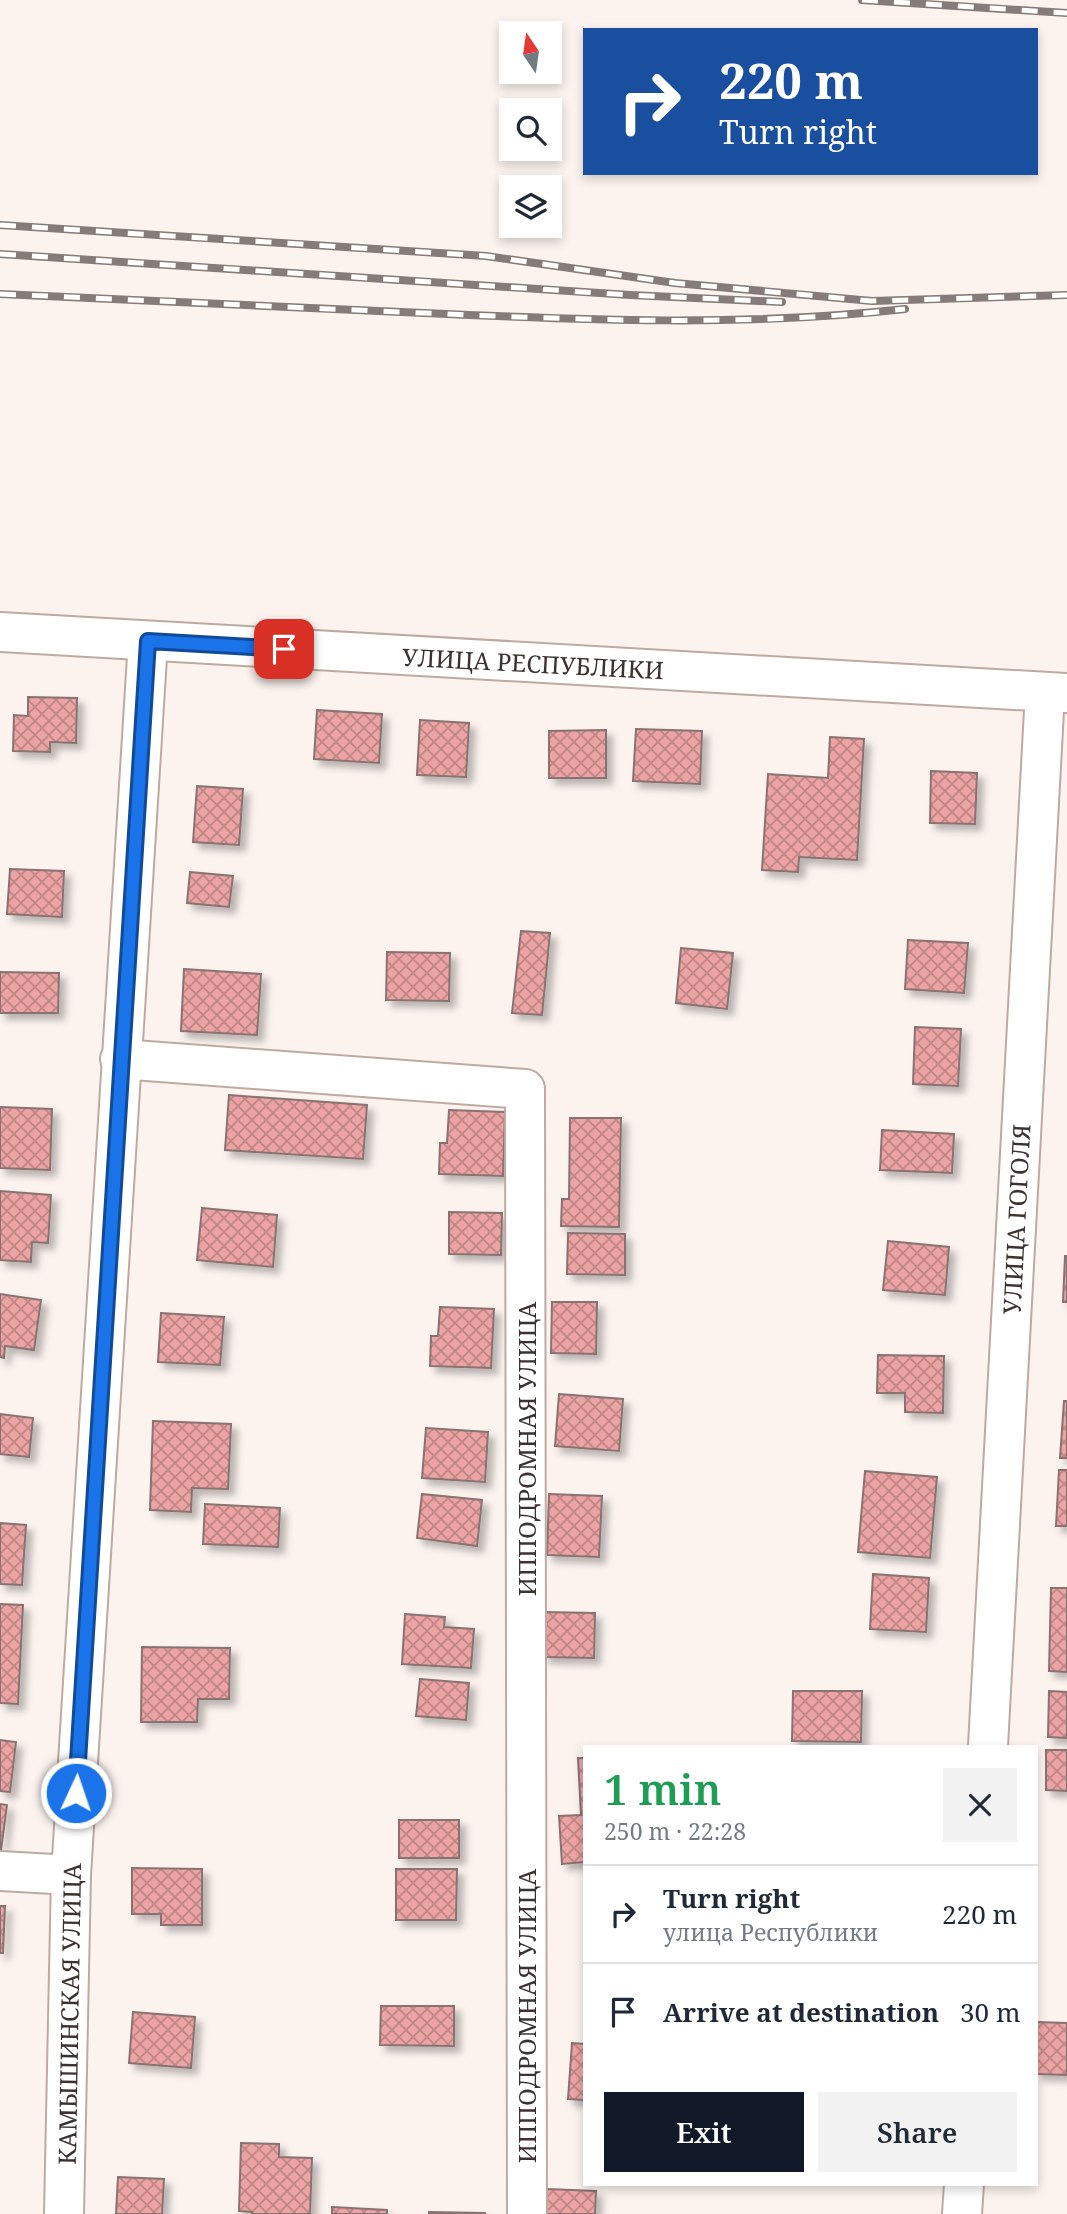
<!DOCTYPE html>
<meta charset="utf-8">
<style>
body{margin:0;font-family:"Noto Serif",serif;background:#f2f2f3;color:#1f2937;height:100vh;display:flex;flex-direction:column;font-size:26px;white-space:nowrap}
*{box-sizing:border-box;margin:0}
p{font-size:23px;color:#747a83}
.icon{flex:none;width:38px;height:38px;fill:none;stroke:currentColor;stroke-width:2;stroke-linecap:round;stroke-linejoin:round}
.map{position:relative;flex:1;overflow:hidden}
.panel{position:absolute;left:583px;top:1745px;width:455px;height:441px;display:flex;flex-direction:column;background:#fff;border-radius:0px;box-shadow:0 4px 10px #0003}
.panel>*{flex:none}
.top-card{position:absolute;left:583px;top:28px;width:455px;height:147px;border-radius:0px;box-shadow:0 4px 10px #0003;background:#1a4fa0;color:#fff;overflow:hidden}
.needle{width:46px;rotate:347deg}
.controls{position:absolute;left:499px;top:21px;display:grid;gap:14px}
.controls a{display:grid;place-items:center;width:63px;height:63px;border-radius:0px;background:#fff;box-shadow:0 4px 10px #0003;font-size:35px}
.pin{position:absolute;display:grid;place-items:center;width:60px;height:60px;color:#fff;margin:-30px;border-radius:14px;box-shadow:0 4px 10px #0006}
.me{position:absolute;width:77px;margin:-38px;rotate:3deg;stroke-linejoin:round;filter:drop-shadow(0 0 5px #0008)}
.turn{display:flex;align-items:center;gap:24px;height:147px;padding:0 21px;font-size:32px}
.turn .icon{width:91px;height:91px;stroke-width:2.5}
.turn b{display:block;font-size:49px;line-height:60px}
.round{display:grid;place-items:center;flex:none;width:74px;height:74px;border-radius:0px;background:#f2f2f3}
.headline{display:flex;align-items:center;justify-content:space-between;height:119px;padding:0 21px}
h1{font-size:42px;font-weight:600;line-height:52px;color:#1e9e55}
.button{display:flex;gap:14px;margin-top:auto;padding:14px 21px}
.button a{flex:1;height:80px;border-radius:0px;background:#111827;color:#fff;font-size:28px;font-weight:600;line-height:80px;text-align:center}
.button a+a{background:#f2f2f3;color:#1f2937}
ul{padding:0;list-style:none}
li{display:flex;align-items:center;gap:21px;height:98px;padding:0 21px;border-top:2px solid #e0e1e3}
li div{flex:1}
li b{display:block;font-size:26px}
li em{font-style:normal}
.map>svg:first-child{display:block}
</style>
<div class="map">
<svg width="1067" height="2214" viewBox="0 0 1067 2214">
<defs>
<pattern id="building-cross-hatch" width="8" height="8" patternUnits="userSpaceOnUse" patternTransform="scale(1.75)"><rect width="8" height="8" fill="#eca3a3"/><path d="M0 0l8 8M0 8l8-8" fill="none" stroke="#c08585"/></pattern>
<filter id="shadow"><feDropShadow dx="6" dy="6" stdDeviation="3.5" flood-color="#0004"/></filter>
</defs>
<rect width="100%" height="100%" fill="#fcf3ef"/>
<!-- building -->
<path fill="url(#building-cross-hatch)" stroke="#897372" stroke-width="2" filter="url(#shadow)" d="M 28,697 L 77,698 L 76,743 L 50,742 L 50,752 L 13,751 L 14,715 L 28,716 Z
M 317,710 L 382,714 L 379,763 L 314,759 Z
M 420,720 L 469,723 L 466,777 L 417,775 Z
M 636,729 L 702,731 L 700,784 L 633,781 Z
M 606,730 L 606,778 L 549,778 L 549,731 Z
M 830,737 L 864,739 L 857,860 L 799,857 L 798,872 L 762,870 L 768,774 L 828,778 Z
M 931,771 L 977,773 L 975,824 L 930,823 Z
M 197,786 L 243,789 L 239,845 L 193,842 Z
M 10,869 L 64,871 L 62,917 L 7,914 Z
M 190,872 L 233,876 L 229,907 L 187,903 Z
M 521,931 L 550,933 L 542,1015 L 512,1013 Z
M 908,940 L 968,943 L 964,993 L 905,989 Z
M 681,948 L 733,953 L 727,1009 L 676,1003 Z
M 387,952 L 450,953 L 449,1001 L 386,1000 Z
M 184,969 L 261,974 L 257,1035 L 181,1031 Z
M 0,972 L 59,973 L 58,1013 L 0,1013 Z
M 915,1027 L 961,1029 L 958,1086 L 913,1084 Z
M 229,1095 L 367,1105 L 363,1159 L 225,1150 Z
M 0,1107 L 52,1109 L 50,1170 L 0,1168 Z
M 449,1110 L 505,1112 L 503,1176 L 439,1174 L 440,1143 L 447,1143 Z
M 570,1118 L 621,1118 L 619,1227 L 561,1226 L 562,1199 L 569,1199 Z
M 882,1130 L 954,1134 L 952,1173 L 880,1170 Z
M 0,1191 L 51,1195 L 48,1243 L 32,1242 L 31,1262 L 0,1260 Z
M 202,1208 L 277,1215 L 273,1267 L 197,1260 Z
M 449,1212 L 502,1213 L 501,1255 L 449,1254 Z
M 568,1233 L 625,1234 L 625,1275 L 567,1274 Z
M 888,1241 L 949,1247 L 945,1295 L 883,1290 Z
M 1065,1256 L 1067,1256 L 1067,1302 L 1063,1302 Z
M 0,1294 L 41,1300 L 34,1350 L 5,1346 L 4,1358 L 0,1357 Z
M 552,1302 L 597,1302 L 596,1354 L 551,1353 Z
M 440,1307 L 494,1309 L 491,1368 L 430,1366 L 431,1336 L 438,1336 Z
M 161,1313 L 224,1317 L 220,1365 L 158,1362 Z
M 878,1355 L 944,1356 L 943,1413 L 905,1412 L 905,1393 L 877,1393 Z
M 559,1394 L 623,1399 L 619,1451 L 555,1446 Z
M 1064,1401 L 1067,1401 L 1067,1458 L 1060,1458 Z
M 0,1414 L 33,1418 L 29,1457 L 0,1454 Z
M 153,1421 L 231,1424 L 228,1489 L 192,1488 L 191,1512 L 150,1510 Z
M 426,1428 L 488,1432 L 485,1482 L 422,1478 Z
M 1059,1470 L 1067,1470 L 1067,1526 L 1056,1526 Z
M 865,1471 L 937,1477 L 930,1558 L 858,1552 Z
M 422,1494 L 482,1500 L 477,1546 L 417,1538 Z
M 549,1494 L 602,1496 L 599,1557 L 547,1555 Z
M 205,1504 L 280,1508 L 278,1547 L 203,1544 Z
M 0,1523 L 26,1525 L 22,1585 L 0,1584 Z
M 873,1574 L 929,1578 L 926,1632 L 870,1629 Z
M 1051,1588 L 1067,1588 L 1067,1672 L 1049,1671 Z
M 0,1604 L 23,1605 L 18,1704 L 0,1703 Z
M 544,1612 L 595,1613 L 594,1658 L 543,1657 Z
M 405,1614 L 445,1617 L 444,1627 L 474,1629 L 471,1668 L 402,1664 Z
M 142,1647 L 230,1648 L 229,1699 L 198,1699 L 197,1722 L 141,1722 Z
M 420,1679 L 469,1683 L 466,1720 L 416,1716 Z
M 793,1691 L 862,1691 L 861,1742 L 792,1741 Z
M 1049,1691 L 1067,1692 L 1067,1738 L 1048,1737 Z
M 0,1740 L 16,1742 L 10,1792 L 0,1791 Z
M 1046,1750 L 1067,1750 L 1067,1791 L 1046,1790 Z
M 578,1758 L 584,1758 L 584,1862 L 562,1864 L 559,1816 L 581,1815 Z
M 0,1804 L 7,1805 L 0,1858 Z
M 399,1820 L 459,1820 L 459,1858 L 399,1858 Z
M 132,1868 L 202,1869 L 202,1925 L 161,1925 L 161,1914 L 132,1914 Z
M 396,1869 L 457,1869 L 456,1920 L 396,1920 Z
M 0,1906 L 5,1906 L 3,1953 L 0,1953 Z
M 381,2006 L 454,2006 L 454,2046 L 380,2045 Z
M 133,2012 L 195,2017 L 191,2068 L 129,2063 Z
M 1036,2022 L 1067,2023 L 1067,2075 L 1036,2074 Z
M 572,2043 L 584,2044 L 584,2100 L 568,2099 Z
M 241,2143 L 279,2144 L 279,2157 L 312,2158 L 310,2214 L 252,2214 L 252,2212 L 239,2211 Z
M 118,2177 L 164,2179 L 162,2214 L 116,2214 Z
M 547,2189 L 596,2191 L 595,2214 L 546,2214 Z
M 332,2207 L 387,2210 L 387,2214 L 332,2214 Z
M 429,2212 L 485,2213 L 485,2214 L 429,2214 Z"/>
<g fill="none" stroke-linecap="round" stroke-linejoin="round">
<defs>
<path id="street" d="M 0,632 L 1067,693
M 120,1059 L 525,1089 L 527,2214
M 988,1746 L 1045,692
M 0,1871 L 71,1875
M 64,2214 L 71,1875 L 148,641
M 962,2214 L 964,2184"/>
</defs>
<!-- street casing -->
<use href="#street" stroke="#beaaa1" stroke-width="42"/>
<!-- street -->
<use href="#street" stroke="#fff" stroke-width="38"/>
<defs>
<path id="rail" d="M 862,0 L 1067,13
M 0,225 L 486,256 L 675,283 L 872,301 L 1067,295
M 0,254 L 630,295 L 782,302
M 0,294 C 141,300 282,307 424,313 C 584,320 746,327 905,309"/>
</defs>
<!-- rail casing -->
<use href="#rail" stroke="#857c79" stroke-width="8"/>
<!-- rail -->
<use href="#rail" stroke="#fff" stroke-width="5" stroke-dasharray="16" stroke-linecap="butt"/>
</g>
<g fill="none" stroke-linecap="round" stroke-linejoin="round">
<defs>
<path id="route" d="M 76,1793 L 148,641 L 284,649"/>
</defs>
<!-- route casing -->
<use href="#route" stroke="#114b97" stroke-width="18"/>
<!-- route -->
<use href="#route" stroke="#1a73e8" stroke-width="12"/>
</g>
<g text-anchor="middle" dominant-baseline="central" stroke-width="5" stroke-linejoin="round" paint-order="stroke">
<!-- street labels -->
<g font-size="24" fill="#3c3330" stroke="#fff">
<text transform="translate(533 663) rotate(3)">УЛИЦА РЕСПУБЛИКИ</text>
<text transform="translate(1016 1219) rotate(-87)">УЛИЦА ГОГОЛЯ</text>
<text transform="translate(526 1449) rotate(-90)">ИППОДРОМНАЯ УЛИЦА</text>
<text transform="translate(69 2014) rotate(-89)">КАМЫШИНСКАЯ УЛИЦА</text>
<text transform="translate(526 2016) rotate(-90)">ИППОДРОМНАЯ УЛИЦА</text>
</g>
</g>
</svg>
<div class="controls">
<a><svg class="needle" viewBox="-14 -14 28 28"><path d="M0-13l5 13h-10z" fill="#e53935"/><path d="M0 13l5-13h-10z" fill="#747a83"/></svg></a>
<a><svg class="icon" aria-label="search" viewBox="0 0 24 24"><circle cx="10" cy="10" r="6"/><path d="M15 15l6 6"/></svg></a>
<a><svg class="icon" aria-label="layers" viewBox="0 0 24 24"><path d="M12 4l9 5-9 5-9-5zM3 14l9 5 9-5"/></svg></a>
</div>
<div class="pin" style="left:284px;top:649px;background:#d93025"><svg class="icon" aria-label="arrive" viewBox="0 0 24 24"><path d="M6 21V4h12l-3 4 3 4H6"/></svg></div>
<svg class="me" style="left:76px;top:1793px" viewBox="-20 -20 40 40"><circle r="17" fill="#1a73e8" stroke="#fff" stroke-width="3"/><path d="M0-11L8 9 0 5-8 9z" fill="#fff"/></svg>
<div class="top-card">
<div class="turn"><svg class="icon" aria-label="right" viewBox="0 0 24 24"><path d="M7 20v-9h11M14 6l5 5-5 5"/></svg><div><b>220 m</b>Turn right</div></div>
</div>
<section class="panel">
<div class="headline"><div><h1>1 min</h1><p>250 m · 22:28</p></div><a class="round"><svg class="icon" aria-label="close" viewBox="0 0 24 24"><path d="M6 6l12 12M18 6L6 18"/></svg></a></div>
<ul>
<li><svg class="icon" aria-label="right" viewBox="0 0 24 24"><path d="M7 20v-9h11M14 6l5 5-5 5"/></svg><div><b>Turn right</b><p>улица Республики</p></div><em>220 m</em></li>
<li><svg class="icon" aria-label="arrive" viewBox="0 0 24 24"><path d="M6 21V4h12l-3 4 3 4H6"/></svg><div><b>Arrive at destination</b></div><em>30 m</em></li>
</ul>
<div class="button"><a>Exit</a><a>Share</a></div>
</section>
</div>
